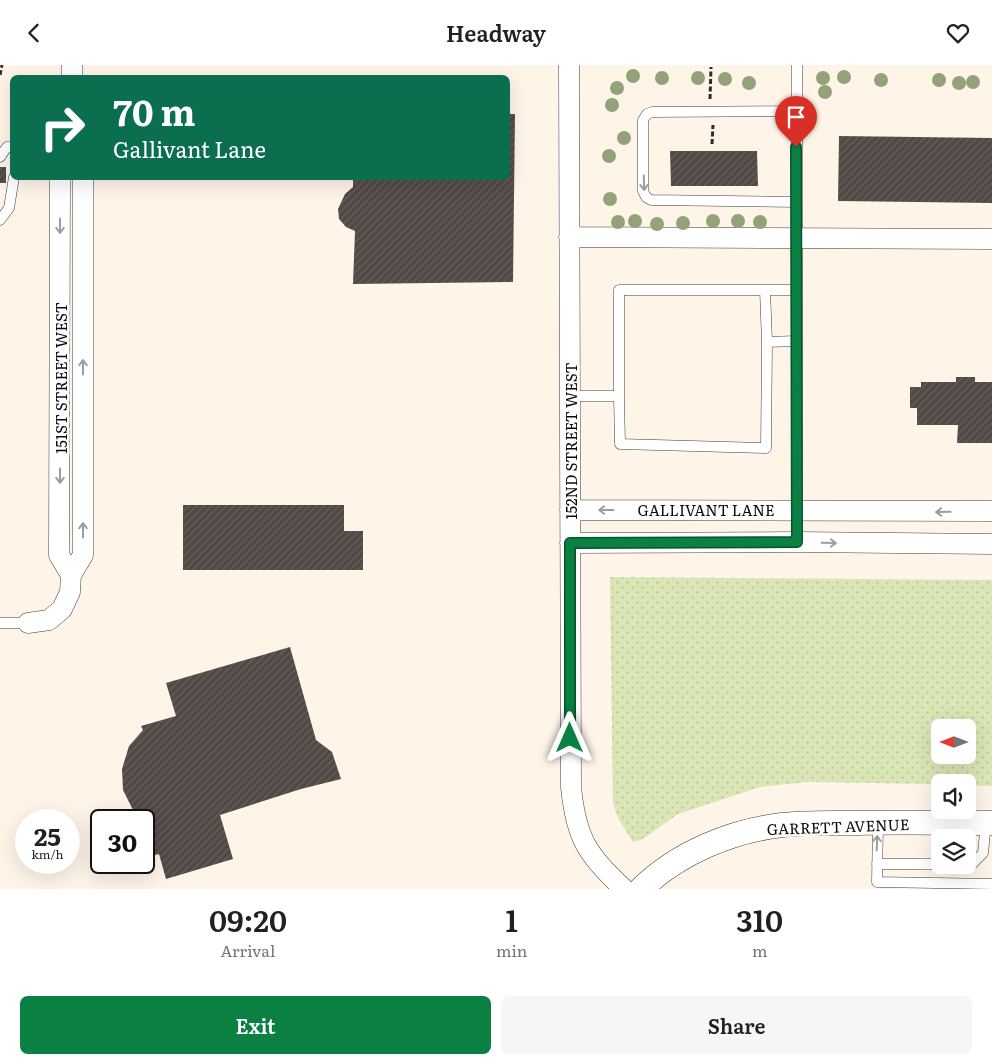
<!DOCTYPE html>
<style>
body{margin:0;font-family:Literata,serif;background:#f6f6f6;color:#202124;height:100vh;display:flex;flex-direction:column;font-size:19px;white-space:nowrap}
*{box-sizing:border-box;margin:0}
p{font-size:16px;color:#757577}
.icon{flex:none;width:28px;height:28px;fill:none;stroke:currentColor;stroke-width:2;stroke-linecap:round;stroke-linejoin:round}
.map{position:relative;height:824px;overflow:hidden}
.sheet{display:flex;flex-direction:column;background:#fff;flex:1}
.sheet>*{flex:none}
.guide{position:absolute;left:10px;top:10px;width:500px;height:105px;border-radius:8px;box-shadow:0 5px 20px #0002;background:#0b6e4f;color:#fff;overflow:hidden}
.needle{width:32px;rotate:270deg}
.buttons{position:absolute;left:931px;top:654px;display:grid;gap:10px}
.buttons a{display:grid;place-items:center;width:45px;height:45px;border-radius:8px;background:#fff;box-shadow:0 5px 20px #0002;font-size:25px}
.speed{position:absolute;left:15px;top:744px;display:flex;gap:10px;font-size:25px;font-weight:700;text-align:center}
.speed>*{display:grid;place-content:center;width:65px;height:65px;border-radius:50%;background:#fff;box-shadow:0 5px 20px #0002;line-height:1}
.speed small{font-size:12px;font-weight:400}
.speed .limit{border:2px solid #111;border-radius:8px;background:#fff;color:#111}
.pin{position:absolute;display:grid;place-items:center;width:42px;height:42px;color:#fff;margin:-51px -21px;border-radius:50% 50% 50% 0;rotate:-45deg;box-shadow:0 0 5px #0007}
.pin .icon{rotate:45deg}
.me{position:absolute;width:55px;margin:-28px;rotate:0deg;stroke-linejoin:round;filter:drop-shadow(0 0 4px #0008)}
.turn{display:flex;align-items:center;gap:18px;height:105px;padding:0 20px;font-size:22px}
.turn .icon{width:65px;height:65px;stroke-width:2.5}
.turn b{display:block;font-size:35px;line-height:42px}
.eta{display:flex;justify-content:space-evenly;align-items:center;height:85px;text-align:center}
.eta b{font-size:30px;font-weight:600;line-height:35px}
.action{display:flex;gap:10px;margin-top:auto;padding:10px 20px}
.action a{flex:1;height:58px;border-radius:8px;background:#0b8043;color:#fff;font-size:20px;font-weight:600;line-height:58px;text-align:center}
.action a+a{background:#f6f6f6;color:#202124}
header{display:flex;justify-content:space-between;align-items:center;height:65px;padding:0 20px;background:#fff;font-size:22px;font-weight:600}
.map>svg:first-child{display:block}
</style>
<header><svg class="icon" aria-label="back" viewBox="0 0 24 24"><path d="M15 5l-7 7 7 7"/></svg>Headway<svg class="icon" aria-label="heart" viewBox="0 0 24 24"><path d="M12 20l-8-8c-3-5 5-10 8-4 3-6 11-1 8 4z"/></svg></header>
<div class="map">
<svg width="992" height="824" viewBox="0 0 992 824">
<defs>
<pattern id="grass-dots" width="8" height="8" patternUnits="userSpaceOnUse" patternTransform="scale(1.25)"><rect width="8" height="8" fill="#dae6b5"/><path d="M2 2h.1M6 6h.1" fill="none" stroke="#bac49a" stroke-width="1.8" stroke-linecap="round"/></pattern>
<pattern id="building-hatch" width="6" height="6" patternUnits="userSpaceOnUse" patternTransform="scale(1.25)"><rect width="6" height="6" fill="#524947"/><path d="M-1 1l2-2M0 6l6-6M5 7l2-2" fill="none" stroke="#665f5d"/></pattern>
</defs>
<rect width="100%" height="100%" fill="#fef4e8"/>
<!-- grass -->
<path fill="url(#grass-dots)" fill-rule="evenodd" d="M 610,512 L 992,515 L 992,721 L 968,720 L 968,718 L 940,718 L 940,719 L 808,717 L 760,722 L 678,749 L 643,774 L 633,777 L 618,753 L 613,739 ZM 940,662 L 968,662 L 968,690 L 940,690 Z"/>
<!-- building -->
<path fill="url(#building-hatch)" d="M 508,49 L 515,49 L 513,217 L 353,219 L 355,166 L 346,162 L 339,154 L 338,144 L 345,129 L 353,122 L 353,112 L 508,112 Z
M 839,71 L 992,73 L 992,138 L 838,136 Z
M 670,86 L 757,86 L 758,121 L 671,121 Z
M 0,102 L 6,102 L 6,118 L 0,118 Z
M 956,312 L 975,312 L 975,317 L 992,317 L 992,378 L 957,378 L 958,360 L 917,360 L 917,343 L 910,343 L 910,322 L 921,322 L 921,317 L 956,317 Z
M 183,440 L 344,440 L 344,466 L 363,466 L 363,505 L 183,505 Z
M 290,582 L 316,675 L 332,687 L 341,714 L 301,724 L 220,750 L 233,794 L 166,814 L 159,789 L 152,791 L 147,777 L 154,775 L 150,758 L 133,745 L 123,725 L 122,704 L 129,681 L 143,665 L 141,661 L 176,651 L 166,618 Z"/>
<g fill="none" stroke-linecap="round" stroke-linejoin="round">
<defs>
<path id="service" d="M 797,0 L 797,477
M 0,92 L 7,82 L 12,82
M 796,137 L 651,135 L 646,132 L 643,126 L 643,55 L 647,49 L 652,47 L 796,46
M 0,155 L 9,143 L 14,112
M 765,225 L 767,277
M 569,331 L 619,331 L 620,379 L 766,383 L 767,277 L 796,276
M 619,331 L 619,225 L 796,225
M 0,558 L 28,558
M 878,758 L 877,817 L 992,819
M 877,799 L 940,799
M 968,799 L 972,799 L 983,788 L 986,758"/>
<path id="minor" d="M 72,0 L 72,12
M 569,0 L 571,722 C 576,773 587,790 624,824
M 60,112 L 59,490 L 71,510
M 569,172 L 992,174
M 570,445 L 992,446
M 570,478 L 797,477 L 992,479
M 28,558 L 49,555 L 62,544 L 70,527 L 71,510 L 83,490 L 83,112"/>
<path id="tertiary" d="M 641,824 C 678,788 731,766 782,760 C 807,757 833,758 858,758 C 903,757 947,758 992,758"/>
</defs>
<!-- service casing -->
<use href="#service" stroke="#3d3d3d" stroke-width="11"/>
<!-- minor casing -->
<use href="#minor" stroke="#3d3d3d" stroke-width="21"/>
<!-- tertiary casing -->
<use href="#tertiary" stroke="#3d3d3d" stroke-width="25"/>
<!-- path -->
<path stroke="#2c2c2c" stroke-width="3" stroke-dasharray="5 2.5" stroke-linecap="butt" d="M 0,10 L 2,0
M 710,34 L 711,2
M 712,79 L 713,60"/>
<!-- service -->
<use href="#service" stroke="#fff" stroke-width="10"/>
<!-- minor -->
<use href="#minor" stroke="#fff" stroke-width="20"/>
<!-- tertiary -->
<use href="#tertiary" stroke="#fff" stroke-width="24"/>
</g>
<!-- trees -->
<g fill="#93a279">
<circle cx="633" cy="11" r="7"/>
<circle cx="844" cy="12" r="7"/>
<circle cx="662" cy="13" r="7"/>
<circle cx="698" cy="13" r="7"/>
<circle cx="823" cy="13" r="7"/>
<circle cx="725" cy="14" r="7"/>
<circle cx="881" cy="15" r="7"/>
<circle cx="939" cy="15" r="7"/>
<circle cx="973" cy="17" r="7"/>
<circle cx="749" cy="18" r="7"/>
<circle cx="959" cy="18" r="7"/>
<circle cx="617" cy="23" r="7"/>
<circle cx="825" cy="27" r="7"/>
<circle cx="612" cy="40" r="7"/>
<circle cx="624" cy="73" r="7"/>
<circle cx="609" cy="91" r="7"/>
<circle cx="610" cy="134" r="7"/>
<circle cx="635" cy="156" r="7"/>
<circle cx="713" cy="156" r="7"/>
<circle cx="738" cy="156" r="7"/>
<circle cx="618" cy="157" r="7"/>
<circle cx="760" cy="157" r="7"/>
<circle cx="683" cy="158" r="7"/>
<circle cx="657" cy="159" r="7"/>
</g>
<!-- one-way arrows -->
<defs><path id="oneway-shaft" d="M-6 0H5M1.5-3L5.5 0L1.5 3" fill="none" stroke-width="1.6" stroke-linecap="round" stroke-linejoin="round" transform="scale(1.25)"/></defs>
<g stroke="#9d9d9d">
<use href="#oneway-shaft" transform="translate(644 118) rotate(88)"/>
<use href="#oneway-shaft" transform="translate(60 161) rotate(90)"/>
<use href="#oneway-shaft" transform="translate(83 302) rotate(-90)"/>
<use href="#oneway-shaft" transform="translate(60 411) rotate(90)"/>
<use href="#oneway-shaft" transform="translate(606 445) rotate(180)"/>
<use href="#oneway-shaft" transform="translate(943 447) rotate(179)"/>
<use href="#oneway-shaft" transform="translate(83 465) rotate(-90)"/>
<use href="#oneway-shaft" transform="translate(829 478) rotate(1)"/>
<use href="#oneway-shaft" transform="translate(877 778) rotate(-88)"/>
</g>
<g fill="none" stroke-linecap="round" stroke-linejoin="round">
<defs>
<path id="route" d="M 570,673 L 570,478 L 797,477 L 796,82"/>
</defs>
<!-- route casing -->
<use href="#route" stroke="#07532c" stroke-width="12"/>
<!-- route -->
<use href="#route" stroke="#0b8043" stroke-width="9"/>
</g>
<g text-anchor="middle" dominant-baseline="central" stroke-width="5" stroke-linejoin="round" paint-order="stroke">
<!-- street labels -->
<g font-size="15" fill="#0a0a0a" stroke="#fff">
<text transform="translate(60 313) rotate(-90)">151ST STREET WEST</text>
<text transform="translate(570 376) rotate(-90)">152ND STREET WEST</text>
<text x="706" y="444">GALLIVANT LANE</text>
<text transform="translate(838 761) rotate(-2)">GARRETT AVENUE</text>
</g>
</g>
</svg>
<div class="buttons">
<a><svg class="needle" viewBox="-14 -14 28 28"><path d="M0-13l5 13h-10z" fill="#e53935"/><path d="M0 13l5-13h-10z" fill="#757577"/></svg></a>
<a><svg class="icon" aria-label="sound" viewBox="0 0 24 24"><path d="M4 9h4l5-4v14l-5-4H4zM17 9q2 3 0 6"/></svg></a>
<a><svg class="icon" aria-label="layers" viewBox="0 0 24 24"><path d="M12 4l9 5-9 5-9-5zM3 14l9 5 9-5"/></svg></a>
</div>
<div class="speed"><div>25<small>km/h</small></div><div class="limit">30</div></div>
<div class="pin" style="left:796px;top:82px;background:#d93025"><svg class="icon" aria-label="arrive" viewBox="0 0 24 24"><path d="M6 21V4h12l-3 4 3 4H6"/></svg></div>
<svg class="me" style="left:570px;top:673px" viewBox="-20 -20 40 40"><path d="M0-17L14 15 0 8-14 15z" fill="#0b8043" stroke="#fff" stroke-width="4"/></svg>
<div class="guide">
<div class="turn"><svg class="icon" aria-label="right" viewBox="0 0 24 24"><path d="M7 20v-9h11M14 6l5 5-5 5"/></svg><div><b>70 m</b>Gallivant Lane</div></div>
</div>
</div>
<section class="sheet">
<div class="eta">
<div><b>09:20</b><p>Arrival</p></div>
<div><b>1</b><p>min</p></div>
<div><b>310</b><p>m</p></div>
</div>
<div class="action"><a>Exit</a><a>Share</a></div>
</section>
